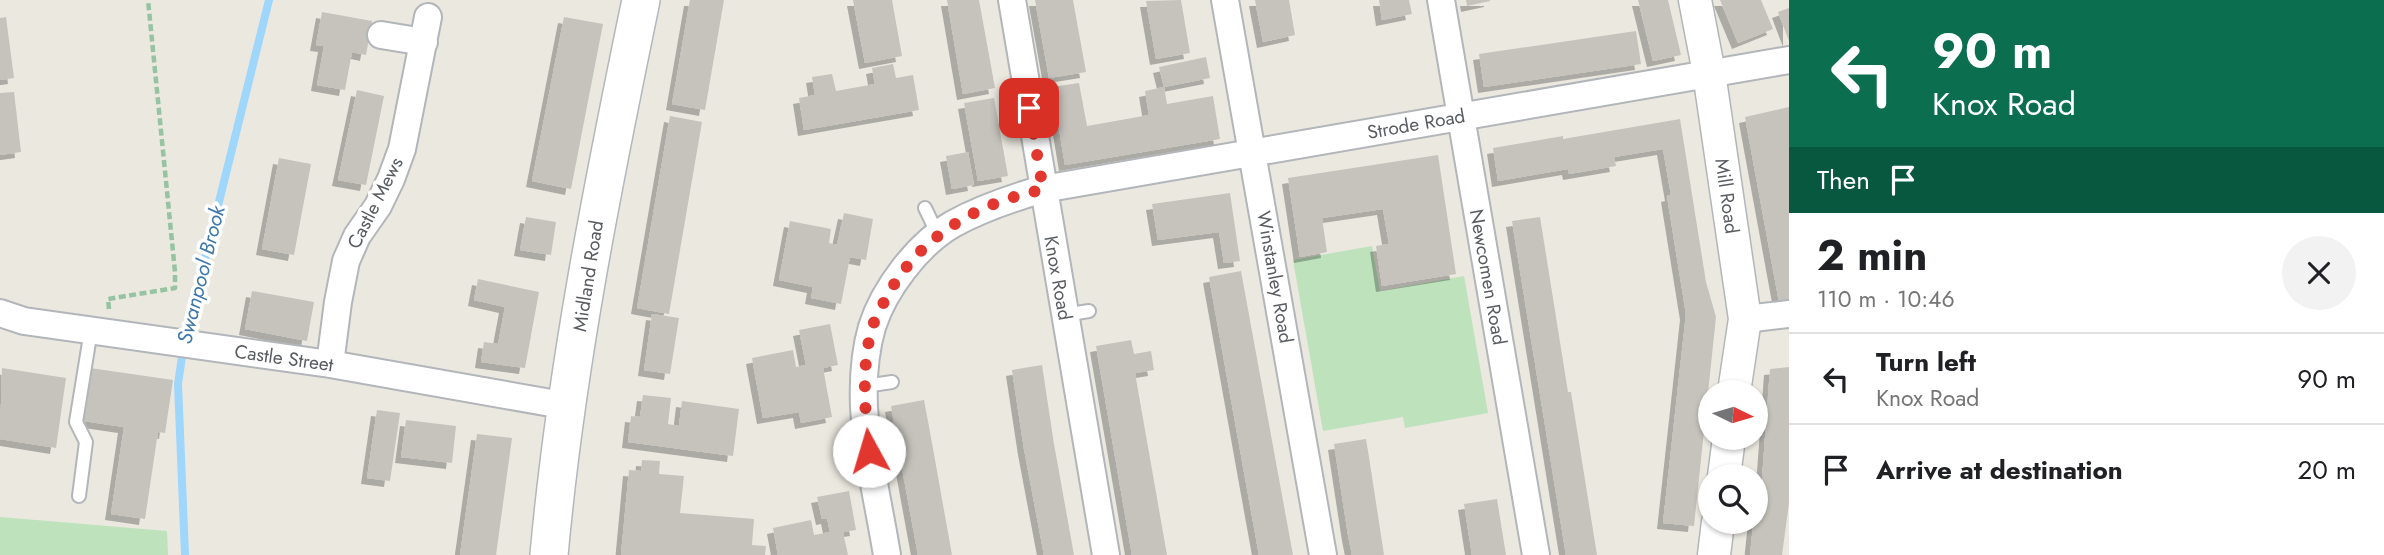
<!DOCTYPE html>
<meta charset="utf-8">
<style>
body{margin:0;font-family:Jost,sans-serif;background:#f2f2f2;color:#202124;height:100vh;display:flex;flex-direction:column;font-size:26px;white-space:nowrap}
*{box-sizing:border-box;margin:0}
p{font-size:23px;color:#757577}
.icon{flex:none;width:38px;height:38px;fill:none;stroke:currentColor;stroke-width:2;stroke-linecap:round;stroke-linejoin:round}
.map{position:relative;flex:1;overflow:hidden}
.details{display:flex;flex-direction:column;background:#fff;width:595px}
.details>*{flex:none}
.banner{background:#0b6e4f;color:#fff;overflow:hidden}
.needle{width:46px;rotate:95deg}
.fabs{position:absolute;left:1698px;top:380px;display:grid;gap:14px}
.fabs a{display:grid;place-items:center;width:70px;height:70px;border-radius:50%;background:#fff;box-shadow:0 2px 5px #0004;font-size:35px}
.pin{position:absolute;display:grid;place-items:center;width:60px;height:60px;color:#fff;margin:-30px;border-radius:14px;box-shadow:0 4px 10px #0006}
.me{position:absolute;width:77px;margin:-38px;rotate:354deg;stroke-linejoin:round;filter:drop-shadow(0 0 5px #0008)}
.turn{display:flex;align-items:center;gap:24px;height:147px;padding:0 28px;font-size:32px}
.turn .icon{width:91px;height:91px;stroke-width:2.5}
.turn b{display:block;font-size:49px;line-height:60px}
.then{display:flex;align-items:center;height:66px;padding:0 28px;background:#0003;gap:14px;font-size:26px}
.round{display:grid;place-items:center;flex:none;width:74px;height:74px;border-radius:37px;background:#f2f2f2}
.headline{display:flex;align-items:center;justify-content:space-between;height:119px;padding:0 28px}
h1{font-size:42px;font-weight:700;line-height:52px}
ul{padding:0;list-style:none}
li{display:flex;align-items:center;gap:21px;height:91px;padding:0 28px;border-top:2px solid #e0e0e0}
li div{flex:1}
li b{display:block;font-size:26px}
li em{font-style:normal}
main{display:flex;flex:1;min-height:0}
.map>svg:first-child{display:block}
</style>
<main>
<div class="map">
<svg width="1789" height="555" viewBox="0 0 1789 555">
<defs>
<filter id="shadow"><feDropShadow dx="-6" dy="6" stdDeviation="0" flood-color="#0004"/></filter>
</defs>
<rect width="100%" height="100%" fill="#ebe8df"/>
<!-- green -->
<path fill="#bde2bc" d="M 1372,246 L 1380,291 L 1464,276 L 1488,413 L 1405,428 L 1403,417 L 1323,431 L 1293,260 Z
M 0,517 L 167,531 L 168,555 L 0,555 Z"/>
<g fill="none" stroke-linecap="round" stroke-linejoin="round">
<!-- stream -->
<path stroke="#9fd6fc" stroke-width="8" d="M 185,555 L 178,384 L 184,343 L 269,0"/>
</g>
<!-- building -->
<path fill="#c6c3bd" filter="url(#shadow)" d="M 690,0 L 724,0 L 705,110 L 672,104 Z
M 853,0 L 892,0 L 902,56 L 865,63 Z
M 947,0 L 979,0 L 995,88 L 963,94 Z
M 1035,0 L 1073,0 L 1086,72 L 1049,78 Z
M 1181,0 L 1190,53 L 1156,59 L 1146,1 Z
M 1255,0 L 1289,0 L 1295,35 L 1263,42 Z
M 1379,0 L 1409,0 L 1412,14 L 1382,20 Z
M 1466,0 L 1490,0 L 1490,1 L 1467,6 Z
M 1638,0 L 1668,0 L 1681,55 L 1653,61 Z
M 1720,0 L 1761,0 L 1773,29 L 1738,43 Z
M 1789,8 L 1789,41 L 1778,12 Z
M 322,12 L 372,21 L 366,55 L 352,52 L 345,90 L 317,85 L 324,46 L 316,45 Z
M 6,17 L 14,78 L 0,80 L 0,18 Z
M 564,17 L 603,24 L 571,189 L 532,181 Z
M 1636,31 L 1641,64 L 1484,87 L 1479,54 Z
M 1206,57 L 1210,78 L 1164,87 L 1159,67 Z
M 893,64 L 896,78 L 913,75 L 919,110 L 804,130 L 799,98 L 815,95 L 812,77 L 832,74 L 836,91 L 875,84 L 872,68 Z
M 1079,83 L 1087,126 L 1149,115 L 1145,91 L 1164,87 L 1167,104 L 1213,96 L 1220,139 L 1065,165 L 1052,87 Z
M 357,90 L 384,96 L 366,185 L 338,180 Z
M 14,92 L 21,152 L 0,155 L 0,93 Z
M 994,98 L 1008,176 L 978,181 L 964,103 Z
M 1789,107 L 1789,300 L 1779,302 L 1745,117 Z
M 670,116 L 702,122 L 669,314 L 637,308 Z
M 1680,119 L 1706,282 L 1716,317 L 1694,526 L 1663,523 L 1686,314 L 1667,196 L 1671,195 L 1663,149 L 1614,157 L 1616,166 L 1569,174 L 1568,169 L 1498,181 L 1493,148 L 1563,136 L 1563,139 Z
M 968,152 L 974,185 L 952,189 L 946,156 Z
M 1438,155 L 1456,274 L 1382,286 L 1376,246 L 1389,244 L 1383,209 L 1322,218 L 1327,252 L 1300,257 L 1288,178 Z
M 279,158 L 311,164 L 294,255 L 262,249 Z
M 1230,193 L 1240,261 L 1224,263 L 1219,232 L 1158,240 L 1152,204 Z
M 844,213 L 873,219 L 866,260 L 850,257 L 841,304 L 811,298 L 813,287 L 779,280 L 790,221 L 831,229 L 829,243 L 837,245 Z
M 526,217 L 556,222 L 551,255 L 520,250 Z
M 1540,217 L 1568,392 L 1571,392 L 1597,555 L 1566,555 L 1512,221 Z
M 1241,271 L 1277,468 L 1293,555 L 1259,555 L 1251,511 L 1209,277 Z
M 478,279 L 539,292 L 525,368 L 481,362 L 484,342 L 498,344 L 505,307 L 474,300 Z
M 252,291 L 314,302 L 307,341 L 245,329 Z
M 652,314 L 679,318 L 670,374 L 644,370 Z
M 830,324 L 838,365 L 823,368 L 832,417 L 801,423 L 799,412 L 763,418 L 752,358 L 793,350 L 796,367 L 806,365 L 799,330 Z
M 1131,340 L 1134,354 L 1151,351 L 1154,370 L 1135,373 L 1167,555 L 1132,555 L 1096,346 Z
M 1042,365 L 1054,444 L 1074,555 L 1044,555 L 1024,449 L 1012,370 Z
M 1789,367 L 1789,503 L 1782,555 L 1750,555 L 1755,507 L 1761,493 L 1770,369 Z
M 2,368 L 66,378 L 56,448 L 0,439 Z
M 90,368 L 173,380 L 165,433 L 158,432 L 145,519 L 111,514 L 124,427 L 83,421 Z
M 643,395 L 671,398 L 668,424 L 679,426 L 682,401 L 739,409 L 733,456 L 628,442 L 631,416 L 640,417 Z
M 924,400 L 932,443 L 952,555 L 918,555 L 902,468 L 891,406 Z
M 377,410 L 400,413 L 390,481 L 367,478 Z
M 406,420 L 456,426 L 452,463 L 401,457 Z
M 477,434 L 512,438 L 496,555 L 460,555 Z
M 1366,439 L 1369,457 L 1384,555 L 1352,555 L 1348,535 L 1334,444 Z
M 642,460 L 660,461 L 659,474 L 684,476 L 680,513 L 754,519 L 752,545 L 766,546 L 765,555 L 621,555 L 629,470 L 641,471 Z
M 849,491 L 856,530 L 843,532 L 848,555 L 778,555 L 773,528 L 811,520 L 814,535 L 830,532 L 827,518 L 822,519 L 817,497 Z
M 1497,499 L 1506,555 L 1472,555 L 1464,504 Z"/>
<g fill="none" stroke-linecap="round" stroke-linejoin="round">
<defs>
<path id="service" d="M 925,208 L 938,235
M 1064,315 L 1089,311
M 865,386 L 892,382
M 79,496 L 86,442 L 76,422 L 91,330"/>
<path id="minor" d="M 1012,0 L 1106,555
M 1225,0 L 1323,555
M 1441,0 L 1536,555
M 381,35 L 424,42
M 0,313 L 24,321 L 330,364 L 568,406
M 1745,319 L 1789,314
M 330,364 L 338,302 L 346,261 L 357,236 L 378,206 L 391,179 L 402,149 L 428,17
M 887,555 C 879,506 867,457 864,407 C 863,382 865,351 872,327 C 884,289 918,244 953,224 C 982,208 1012,198 1043,189 L 1789,60"/>
<path id="tertiary" d="M 1695,0 L 1709,73 L 1745,319 L 1734,392
M 1724,476 L 1729,438
M 1714,555 L 1718,522"/>
<path id="secondary" d="M 549,555 C 566,368 603,184 641,0"/>
</defs>
<!-- service casing -->
<use href="#service" stroke="#b2b6ba" stroke-width="16"/>
<!-- minor casing -->
<use href="#minor" stroke="#b2b6ba" stroke-width="30"/>
<!-- tertiary casing -->
<use href="#tertiary" stroke="#b2b6ba" stroke-width="35"/>
<!-- secondary casing -->
<use href="#secondary" stroke="#b3b7bc" stroke-width="40"/>
<!-- path -->
<path stroke="#96c3a1" stroke-width="4.5" stroke-dasharray="7 3.5" stroke-linecap="butt" d="M 109,309 L 108,299 L 175,288 L 175,272 L 148,0"/>
<!-- service -->
<use href="#service" stroke="#fff" stroke-width="12"/>
<!-- minor -->
<use href="#minor" stroke="#fff" stroke-width="26"/>
<!-- tertiary -->
<use href="#tertiary" stroke="#fff" stroke-width="32"/>
<!-- secondary -->
<use href="#secondary" stroke="#fff" stroke-width="37"/>
</g>
<g fill="none" stroke-linecap="round" stroke-linejoin="round">
<!-- route -->
<path stroke="#e2372f" stroke-width="12" stroke-dasharray="0 21.6" d="M 869,451 C 865,410 861,368 872,328 C 874,320 880,312 883,304 C 908,254 945,224 996,203 C 1011,197 1027,194 1043,189 L 1029,108"/>
</g>
<g text-anchor="middle" dominant-baseline="central" stroke-width="7" stroke-linejoin="round" paint-order="stroke">
<!-- street labels -->
<g font-size="19" fill="#585c60" stroke="#fff">
<text transform="translate(1416 124) rotate(-10)">Strode Road</text>
<text transform="translate(1727 196) rotate(82)">Mill Road</text>
<text transform="translate(375 203) rotate(-63)">Castle Mews</text>
<text transform="translate(588 276) rotate(-81)">Midland Road</text>
<text transform="translate(1275 277) rotate(80)">Winstanley Road</text>
<text transform="translate(1488 277) rotate(80)">Newcomen Road</text>
<text transform="translate(1058 278) rotate(80)">Knox Road</text>
<text transform="translate(284 358) rotate(8)">Castle Street</text>
</g>
<!-- water labels -->
<g font-size="21" font-style="italic" fill="#3f78ac" stroke="#fff">
<text transform="translate(201 275) rotate(-76)">Swanpool Brook</text>
</g>
</g>
</svg>
<div class="fabs">
<a><svg class="needle" viewBox="-14 -14 28 28"><path d="M0-13l5 13h-10z" fill="#e53935"/><path d="M0 13l5-13h-10z" fill="#757577"/></svg></a>
<a><svg class="icon" aria-label="search" viewBox="0 0 24 24"><circle cx="10" cy="10" r="6"/><path d="M15 15l6 6"/></svg></a>
</div>
<div class="pin" style="left:1029px;top:108px;background:#d93025"><svg class="icon" aria-label="arrive" viewBox="0 0 24 24"><path d="M6 21V4h12l-3 4 3 4H6"/></svg></div>
<svg class="me" style="left:869px;top:451px" viewBox="-20 -20 40 40"><circle r="19" fill="#fff"/><path d="M0-13L10 11 0 6-10 11z" fill="#e2372f"/></svg>
</div>
<section class="details">
<div class="banner">
<div class="turn"><svg class="icon" aria-label="left" viewBox="0 0 24 24"><path d="M17 20v-9H6M10 6l-5 5 5 5"/></svg><div><b>90 m</b>Knox Road</div></div>
<div class="then">Then<svg class="icon" aria-label="arrive" viewBox="0 0 24 24"><path d="M6 21V4h12l-3 4 3 4H6"/></svg></div>
</div>
<div class="headline"><div><h1>2 min</h1><p>110 m · 10:46</p></div><a class="round"><svg class="icon" aria-label="close" viewBox="0 0 24 24"><path d="M6 6l12 12M18 6L6 18"/></svg></a></div>
<ul>
<li><svg class="icon" aria-label="left" viewBox="0 0 24 24"><path d="M17 20v-9H6M10 6l-5 5 5 5"/></svg><div><b>Turn left</b><p>Knox Road</p></div><em>90 m</em></li>
<li><svg class="icon" aria-label="arrive" viewBox="0 0 24 24"><path d="M6 21V4h12l-3 4 3 4H6"/></svg><div><b>Arrive at destination</b></div><em>20 m</em></li>
</ul>
</section>
</main>
